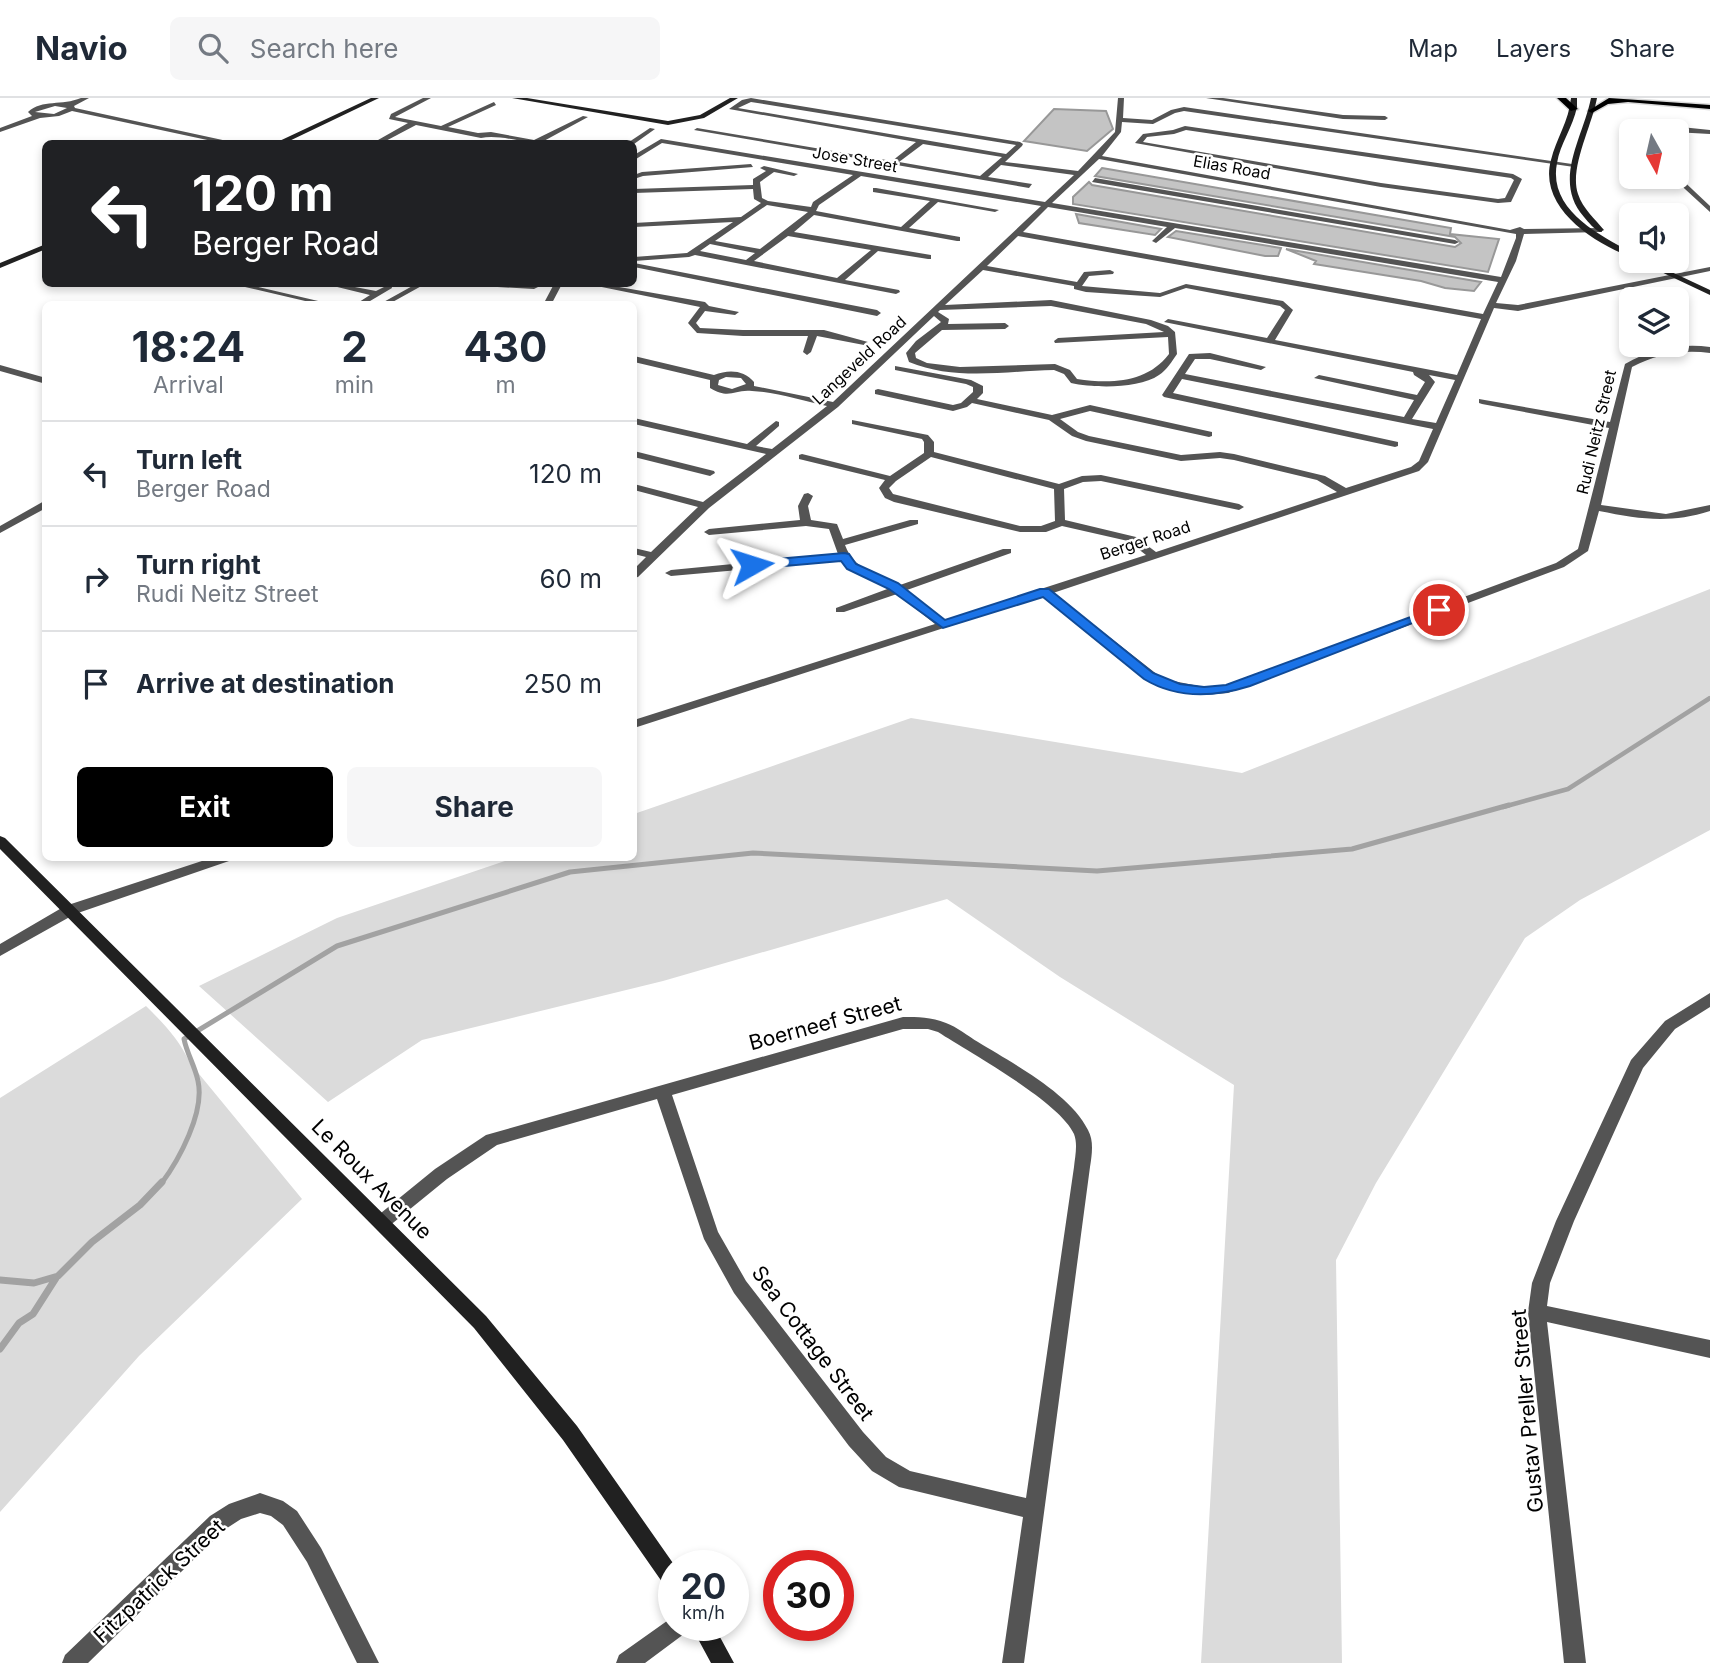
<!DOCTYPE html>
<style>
body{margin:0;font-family:Inter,sans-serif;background:#f6f6f7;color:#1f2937;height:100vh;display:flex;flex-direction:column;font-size:26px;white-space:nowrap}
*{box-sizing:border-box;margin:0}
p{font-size:23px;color:#747a83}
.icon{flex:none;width:38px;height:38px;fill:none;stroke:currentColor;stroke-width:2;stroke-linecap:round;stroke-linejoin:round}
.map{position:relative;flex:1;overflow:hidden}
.panel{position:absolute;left:42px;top:203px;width:595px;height:560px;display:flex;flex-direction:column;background:#fff;border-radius:10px;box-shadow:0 4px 10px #0003}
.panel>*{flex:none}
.guide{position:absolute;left:42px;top:42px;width:595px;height:147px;border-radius:10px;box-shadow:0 4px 10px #0003;background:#202124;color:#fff;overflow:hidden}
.needle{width:46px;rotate:172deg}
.buttons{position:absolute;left:1619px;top:21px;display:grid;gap:14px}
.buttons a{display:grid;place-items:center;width:70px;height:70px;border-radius:10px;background:#fff;box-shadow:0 4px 10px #0003;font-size:35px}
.speed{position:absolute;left:658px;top:1452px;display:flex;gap:14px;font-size:35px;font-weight:700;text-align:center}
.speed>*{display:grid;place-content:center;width:91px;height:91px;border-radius:50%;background:#fff;box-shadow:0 4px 10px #0003;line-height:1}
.speed small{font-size:18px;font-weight:400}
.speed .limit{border:10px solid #d22;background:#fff;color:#111}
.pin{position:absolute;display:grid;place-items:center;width:60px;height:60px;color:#fff;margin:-30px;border:4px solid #fff;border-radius:50%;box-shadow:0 2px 7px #0007}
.me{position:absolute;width:77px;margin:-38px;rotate:84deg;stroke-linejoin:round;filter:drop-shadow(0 0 5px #0008)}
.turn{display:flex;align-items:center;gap:24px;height:147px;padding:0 35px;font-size:32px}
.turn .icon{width:91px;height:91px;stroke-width:2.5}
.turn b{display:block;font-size:49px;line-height:60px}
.eta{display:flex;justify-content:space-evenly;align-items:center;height:119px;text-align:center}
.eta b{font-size:42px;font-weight:700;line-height:49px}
.button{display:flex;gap:14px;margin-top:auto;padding:14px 35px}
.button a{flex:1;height:80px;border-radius:10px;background:#000;color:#fff;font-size:28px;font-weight:700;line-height:80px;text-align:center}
.button a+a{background:#f6f6f7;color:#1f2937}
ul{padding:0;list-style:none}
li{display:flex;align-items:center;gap:21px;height:105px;padding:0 35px;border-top:2px solid #e0e1e3}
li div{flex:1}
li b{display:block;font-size:26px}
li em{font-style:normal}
header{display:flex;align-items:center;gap:42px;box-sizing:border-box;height:98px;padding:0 35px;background:#fff;border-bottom:2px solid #e0e1e3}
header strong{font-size:33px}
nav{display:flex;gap:38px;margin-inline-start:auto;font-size:24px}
.search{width:490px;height:63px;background:#f6f6f7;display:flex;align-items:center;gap:18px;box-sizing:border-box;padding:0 24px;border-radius:10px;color:#747a83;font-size:26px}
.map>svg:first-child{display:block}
</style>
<header>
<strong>Navio</strong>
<div class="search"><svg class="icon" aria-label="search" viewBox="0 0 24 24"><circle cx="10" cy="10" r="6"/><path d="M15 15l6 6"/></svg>Search here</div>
<nav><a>Map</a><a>Layers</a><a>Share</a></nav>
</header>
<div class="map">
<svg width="1710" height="1565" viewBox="0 0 1710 1565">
<rect width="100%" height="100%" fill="#fff"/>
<!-- green -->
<path fill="#dbdbdb" d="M 1710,491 L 1710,732 L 1580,802 L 1525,840 L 1376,1085 L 1336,1162 L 1342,1565 L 1201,1565 L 1234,987 L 1060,879 L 947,801 L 663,883 L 422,942 L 328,1004 L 199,888 L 337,820 L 514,760 L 634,760 L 634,716 L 911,620 L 1242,675 Z
M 146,908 C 164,926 179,941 190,965 L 302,1101 L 139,1258 L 0,1414 L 0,1000 Z"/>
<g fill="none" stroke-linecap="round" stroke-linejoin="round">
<!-- stream-far2 -->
<path stroke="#a2a2a2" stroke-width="4.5" d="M 1503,709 L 1568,691 L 1710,600"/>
<!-- stream-far1 -->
<path stroke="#a2a2a2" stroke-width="5" d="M 161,1086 C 179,1062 205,1014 198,983 C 195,968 187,956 184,941 L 337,848 L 570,774 L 753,755 L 1097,773 L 1352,751 L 1509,707"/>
<!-- stream -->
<path stroke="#a2a2a2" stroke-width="7" d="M 0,1182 L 34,1185 L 58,1178 L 92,1144 L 140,1107 L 162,1084
M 0,1251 L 19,1225 L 33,1216 L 56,1180"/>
</g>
<!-- building -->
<path fill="#c4c4c4" stroke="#989898" stroke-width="2" d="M 1054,11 L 1106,13 L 1113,31 L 1087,53 L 1024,43 Z
M 1102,70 L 1451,130 L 1450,136 L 1499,141 L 1488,174 L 1073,106 L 1073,99 L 1089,84 L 1092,87 L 1455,149 L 1461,145 L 1455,139 L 1095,78 Z
M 1076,116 L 1161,131 L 1155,137 L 1079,125 Z
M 1176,133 L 1281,150 L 1278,158 L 1265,158 L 1168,139 Z
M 1286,151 L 1481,184 L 1474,193 L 1445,190 L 1421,183 L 1314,166 L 1316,163 Z"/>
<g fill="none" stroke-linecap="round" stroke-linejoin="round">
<defs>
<path id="primary" d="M 1557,0 L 1566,0 L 1578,11 L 1571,13 Z
M 1609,0 L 1710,7 L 1710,11 L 1628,4 L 1608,6 L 1592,15 L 1588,13 Z"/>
</defs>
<!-- primary casing -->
<use href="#primary" stroke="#dbdbdb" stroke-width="3"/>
<!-- street -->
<path fill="#545454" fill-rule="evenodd" d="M 81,0 L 89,0 L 74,8 L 75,10 L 241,46 L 226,46 L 72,13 L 59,18 L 40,20 L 0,34 L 0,30 L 32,18 L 28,14 C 42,1 62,8 81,0 ZM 55,8 L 67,10 L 54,16 L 35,14 Z
M 423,0 L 431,0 L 395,19 L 441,28 L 494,4 L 496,7 L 448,29 L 478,35 L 491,34 L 534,42 L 583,18 L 588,19 L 542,44 L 547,46 C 527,46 500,36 481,40 L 416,27 L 380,46 L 371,46 L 408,25 L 389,21 L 391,16 Z
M 751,0 L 1020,44 L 1023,46 L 1022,48 L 1005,64 L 1078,73 L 1115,34 L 1118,0 L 1124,0 L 1123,20 L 1152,22 L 1171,12 L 1184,9 L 1572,66 L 1574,69 L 1184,13 L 1175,15 L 1153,26 L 1122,24 L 1121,34 L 1102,58 L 1510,132 L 1520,129 L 1524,131 L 1602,130 L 1602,134 L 1599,134 L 1524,136 L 1516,163 L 1496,205 L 1518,207 L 1710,169 L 1710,173 L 1518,213 L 1494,210 L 1428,364 L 1419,373 L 1053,495 L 1163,581 L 1204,589 L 1226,587 L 1556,465 L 1578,451 L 1609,330 L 1482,306 L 1479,305 L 1479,301 L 1610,324 L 1625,266 C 1651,251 1681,245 1710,249 L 1710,255 C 1683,251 1656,256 1632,269 L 1601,407 L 1666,416 L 1710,407 L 1710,413 C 1669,426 1640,421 1599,413 L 1588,453 L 1564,469 L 1228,595 L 1204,597 L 1155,587 L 1043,498 L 634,630 L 634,622 L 935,526 L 897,496 L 844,514 L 836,514 L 836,510 L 890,490 L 848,471 L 841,463 L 671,478 L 665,475 L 671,472 L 838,456 L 829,431 L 806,428 L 709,437 L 704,434 L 709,431 L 800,422 L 798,408 L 804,396 L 808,395 L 813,398 L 808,408 L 811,422 L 837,426 L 843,441 L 910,422 L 918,422 L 918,426 L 845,447 C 855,474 877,474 900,487 L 1003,451 L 1011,451 L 1011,455 L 907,492 L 945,522 L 1146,457 L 1128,443 L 1062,428 L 1046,434 L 1020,434 L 894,404 L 885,400 L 879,390 L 885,382 L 799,361 L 799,357 L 802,356 L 890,378 L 924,355 L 924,344 L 922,341 L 852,326 L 852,322 L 928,337 L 934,344 L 934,354 L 1059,386 L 1082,378 L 1101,377 L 1239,406 L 1244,409 L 1239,412 L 1101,383 L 1083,384 L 1064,391 L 1065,422 L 1136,439 L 1156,454 L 1337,394 L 1317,382 L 1234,362 L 1220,360 L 1181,363 L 1086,343 L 1072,338 L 1049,322 L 972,305 L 967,309 L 953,313 L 875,296 L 875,292 L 878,291 L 953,307 L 961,305 L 973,294 L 973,289 L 966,286 L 895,272 L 895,268 L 971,282 L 983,288 L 983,295 L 977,301 L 1052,317 L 1090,307 L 1212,334 L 1212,338 L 1209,339 L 1090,313 L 1060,321 L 1078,334 L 1089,338 L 1181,357 L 1220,354 L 1234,356 L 1325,378 L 1346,390 L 1411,369 L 1419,363 L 1433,331 L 1182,281 L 1173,295 L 1398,344 L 1398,348 L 1395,349 L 1164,299 L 1162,297 L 1189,256 L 1210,255 L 1266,269 L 1261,272 L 1210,261 L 1195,261 L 1185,276 L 1404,319 L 1414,302 L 1314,280 L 1319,277 L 1417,297 L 1425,284 L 1414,277 L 1413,274 L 1164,224 L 1168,221 L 1267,240 L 1285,212 L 1280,208 L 1186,190 L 1160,199 L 1086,194 L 1074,191 L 1074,188 L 983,172 L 945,207 L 1051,202 L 1151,222 L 1168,228 L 1175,234 L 1177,256 C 1172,263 1167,272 1159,277 C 1139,291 1094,290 1071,285 L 1064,276 L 1054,272 C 1006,273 954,283 909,264 L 906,255 L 916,243 L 941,224 L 934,218 L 838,309 L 709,410 L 638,479 L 634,480 L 634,471 L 646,459 L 634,456 L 634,450 L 651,454 L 698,409 L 634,392 L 634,386 L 703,404 L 766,356 L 634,326 L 634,320 L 747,346 L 776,323 L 779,324 L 779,328 L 756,348 L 772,351 L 827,308 C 803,303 777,294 752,293 C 734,291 730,302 710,290 L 710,282 L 634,264 L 634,258 L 714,277 C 729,271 744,272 754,284 L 754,288 L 833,304 L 1041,108 L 861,78 L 819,107 L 816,113 L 901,129 L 930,103 L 873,94 L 873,90 L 876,90 L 999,112 L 995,114 L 938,104 L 909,130 L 960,139 L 960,143 L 957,143 L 814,117 L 794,134 L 931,157 L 931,161 L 928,161 L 878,153 L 845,182 L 899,192 L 900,194 L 896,196 L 695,157 L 689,159 L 634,163 L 634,159 L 687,155 L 733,124 L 634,129 L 634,125 L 741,119 L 761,105 L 754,101 L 753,91 L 634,95 L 634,91 L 753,87 L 753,81 L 766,73 L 760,70 L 764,68 L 798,76 L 794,78 L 774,74 L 760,84 L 762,100 L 768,103 L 811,109 L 813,104 L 853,77 L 662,45 L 636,61 L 634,62 L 634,57 L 661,41 L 1045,104 L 1074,77 L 1001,67 L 988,79 L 1032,86 L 1029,90 L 694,32 L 697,30 L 892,63 L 916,44 L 729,11 L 742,2 ZM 751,4 L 1016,47 L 1006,56 L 738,10 ZM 923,46 L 1002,59 L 980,78 L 899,64 ZM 1099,61 L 1516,136 L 1516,140 L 1501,179 L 1052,105 ZM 767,107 L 808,114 L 760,151 L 715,143 ZM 1048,109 L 1167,129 L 1152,143 L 1156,145 L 1175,130 L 1498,184 L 1483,216 L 1023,134 ZM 788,138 L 871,152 L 837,180 L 754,163 ZM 1018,138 L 1481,221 L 1457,277 L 1275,242 L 1293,212 L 1283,203 L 1186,186 L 1160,195 L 1082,188 L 1089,178 L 1113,176 L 1114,174 L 1110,172 L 1084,174 L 1077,184 L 987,168 ZM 710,146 L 755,155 L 746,162 L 700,153 ZM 1051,208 L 1146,226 L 1164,234 L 1058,240 L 1054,243 L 1055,245 L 1168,239 L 1169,256 C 1147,285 1111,286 1077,281 L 1070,272 L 1055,266 L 960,269 L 927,265 L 916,260 L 915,255 L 942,232 L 1005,231 L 1009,228 L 1005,225 L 948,226 L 949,221 L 938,214 L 940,212 ZM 1429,277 L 1455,282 L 1436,325 L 1412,321 L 1435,284 ZM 726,279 L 741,280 L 746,286 L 732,291 L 718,287 L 719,282 ZM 931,359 L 1054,391 L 1055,423 L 1041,428 L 1020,428 L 893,396 L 889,390 L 896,383 Z
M 1206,0 L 1223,0 L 1343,17 L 1385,18 L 1388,20 L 1385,22 L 1343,21 Z
M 1185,28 L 1513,76 L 1522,81 L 1511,104 L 1498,105 L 1381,89 L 1135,45 L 1143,36 L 1173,32 ZM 1186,32 L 1511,80 L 1514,82 L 1505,100 L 1498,101 L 1381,85 L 1143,44 L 1147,39 L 1174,36 Z
M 1681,29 L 1710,32 L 1710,36 L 1656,33 Z
M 650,30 L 655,31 L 634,46 L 626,46 Z
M 751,66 L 753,69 L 643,78 L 634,81 L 634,77 L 642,74 Z
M 1676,76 L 1710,108 L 1710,114 L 1673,80 L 1676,79 Z
M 1095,80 L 1455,142 L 1459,144 L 1455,146 L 1092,84 Z
M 634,165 L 877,212 L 881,215 L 877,218 L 634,169 Z
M 232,186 L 245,186 L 331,206 L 318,206 Z
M 325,186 L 339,186 L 376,193 L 384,189 L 383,186 L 391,186 L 392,190 L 365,206 L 356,206 L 370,197 Z
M 416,186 L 425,186 L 389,206 L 380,206 Z
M 477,186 C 494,185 523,182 538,189 L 534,191 L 481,188 Z
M 554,186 L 562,186 L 552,205 L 546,205 L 545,203 Z
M 587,186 L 602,186 L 705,204 L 709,208 L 739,214 L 735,217 L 705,213 L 696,225 L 700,230 L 743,232 L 824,232 L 868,244 L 864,247 L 817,238 L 811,254 L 807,257 L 803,254 L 808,238 L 743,238 L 697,235 L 688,225 L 700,209 Z
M 0,267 L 46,280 L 46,286 L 0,273 Z
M 634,353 L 714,373 L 715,375 L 710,378 L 634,359 Z
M 46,402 L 46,410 L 0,435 L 0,428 Z
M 211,760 L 231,760 L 229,763 L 75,816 L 0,858 L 0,846 L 65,808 Z
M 1710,895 L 1710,909 L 1675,931 L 1643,970 L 1574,1123 L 1550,1185 L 1547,1208 L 1710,1242 L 1710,1260 L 1547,1224 L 1586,1565 L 1564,1565 L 1528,1214 L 1532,1185 L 1556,1123 L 1631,962 L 1665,923 Z
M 903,919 C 918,919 931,919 946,925 C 957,929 968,938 978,944 C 1012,965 1070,995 1088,1032 C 1094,1043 1092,1056 1090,1069 L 1024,1565 L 1002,1565 L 1023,1419 L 899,1389 L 872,1373 L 849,1348 L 734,1195 L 704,1141 L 657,1001 L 497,1047 L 447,1081 L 388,1129 L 382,1131 L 376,1129 L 373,1124 L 376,1119 L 435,1071 L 486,1037 ZM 903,931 L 928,931 L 938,934 C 969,954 1060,1004 1074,1036 C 1078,1046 1075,1059 1074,1069 L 1026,1400 L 910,1373 L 886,1359 L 863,1334 L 746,1183 L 718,1134 L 672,997 Z
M 260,1395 L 283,1403 L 297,1413 L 321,1450 L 379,1565 L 357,1565 L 307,1464 L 283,1427 L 271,1418 L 260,1415 L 241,1421 L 224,1432 L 88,1565 L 62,1565 L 65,1557 L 210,1418 L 229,1406 Z
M 674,1518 L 674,1528 L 687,1528 L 684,1536 L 645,1565 L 616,1565 L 619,1557 Z"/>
<!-- secondary -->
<path fill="#212121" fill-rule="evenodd" d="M 371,0 L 379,0 L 283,46 L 273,46 Z
M 512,0 L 527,0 L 668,23 L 700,17 L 730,0 L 738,0 L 704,20 L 668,27 Z
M 1571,0 L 1577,0 L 1577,9 C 1573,29 1560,46 1557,65 C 1548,111 1597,136 1631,154 L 1631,159 C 1593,145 1538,109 1551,62 C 1556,41 1569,23 1571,0 Z
M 1591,0 L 1597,0 C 1592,28 1569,70 1578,96 C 1583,111 1595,121 1604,132 L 1600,134 C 1594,131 1589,125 1584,119 C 1552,83 1583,40 1591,0 Z
M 46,146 L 46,151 L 0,170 L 0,165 Z
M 1638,163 L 1648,163 L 1710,192 L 1710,197 Z
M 0,738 L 5,740 L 486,1218 L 577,1328 L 675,1468 L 674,1494 L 667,1491 L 563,1342 L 474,1230 L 0,751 Z
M 691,1528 L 714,1528 L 734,1565 L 711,1565 Z"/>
<!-- primary -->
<use href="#primary" fill="#000" fill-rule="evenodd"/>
</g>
<!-- route -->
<path fill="#1a73e8" stroke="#114b97" stroke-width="2" d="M 844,455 L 849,456 L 856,466 L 898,485 L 945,522 L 1040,491 L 1049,491 L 1153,575 L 1180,586 L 1204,589 L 1226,587 L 1435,510 L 1439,509 L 1446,512 L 1250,588 C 1215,599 1177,601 1144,581 L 1043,499 L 943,530 L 889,491 L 847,471 L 841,463 L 752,471 L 746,467 L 752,463 Z"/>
<g text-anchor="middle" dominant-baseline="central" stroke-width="5" stroke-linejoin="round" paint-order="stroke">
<!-- far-street labels -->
<g font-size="16" fill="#000" stroke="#fff">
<text transform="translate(855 61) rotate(10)">Jose Street</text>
<text transform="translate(1232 69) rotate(10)">Elias Road</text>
<text transform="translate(859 262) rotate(-43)">Langeveld Road</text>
<text transform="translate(1596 334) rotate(-77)">Rudi Neitz Street</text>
<text transform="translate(1145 442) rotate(-18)">Berger Road</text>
</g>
<!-- near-street labels -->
<g font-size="21" fill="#000" stroke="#fff">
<text transform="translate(825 925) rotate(-15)">Boerneef Street</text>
<text transform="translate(372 1081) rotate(45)">Le Roux Avenue</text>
<text transform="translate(813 1245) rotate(53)">Sea Cottage Street</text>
<text transform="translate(1527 1313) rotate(-95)">Gustav Preller Street</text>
<text transform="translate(159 1483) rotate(-43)">Fitzpatrick Street</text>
</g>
</g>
</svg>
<div class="buttons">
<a><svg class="needle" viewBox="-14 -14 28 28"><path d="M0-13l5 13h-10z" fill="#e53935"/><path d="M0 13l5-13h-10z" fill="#747a83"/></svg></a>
<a><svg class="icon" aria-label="sound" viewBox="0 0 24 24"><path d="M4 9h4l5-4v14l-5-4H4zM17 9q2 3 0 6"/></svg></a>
<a><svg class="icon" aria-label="layers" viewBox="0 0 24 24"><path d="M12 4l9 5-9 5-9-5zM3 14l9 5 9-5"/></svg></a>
</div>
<div class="speed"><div>20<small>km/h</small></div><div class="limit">30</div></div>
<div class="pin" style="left:1439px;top:512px;background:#d93025"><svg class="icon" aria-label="arrive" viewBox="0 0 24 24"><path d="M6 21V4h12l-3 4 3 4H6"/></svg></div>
<svg class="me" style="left:752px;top:467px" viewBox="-20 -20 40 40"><path d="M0-17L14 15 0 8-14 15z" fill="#1a73e8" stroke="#fff" stroke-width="4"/></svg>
<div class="guide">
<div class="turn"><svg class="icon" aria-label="left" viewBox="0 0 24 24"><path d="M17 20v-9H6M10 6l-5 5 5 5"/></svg><div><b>120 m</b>Berger Road</div></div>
</div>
<section class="panel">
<div class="eta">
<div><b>18:24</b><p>Arrival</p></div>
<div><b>2</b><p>min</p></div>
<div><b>430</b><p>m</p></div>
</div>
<ul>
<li><svg class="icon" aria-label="left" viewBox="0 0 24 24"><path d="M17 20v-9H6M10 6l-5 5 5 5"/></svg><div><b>Turn left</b><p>Berger Road</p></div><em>120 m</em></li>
<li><svg class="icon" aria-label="right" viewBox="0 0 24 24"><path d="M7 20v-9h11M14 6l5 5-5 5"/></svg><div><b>Turn right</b><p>Rudi Neitz Street</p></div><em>60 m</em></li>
<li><svg class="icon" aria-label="arrive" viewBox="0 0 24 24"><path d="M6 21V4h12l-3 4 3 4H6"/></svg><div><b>Arrive at destination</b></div><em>250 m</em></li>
</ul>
<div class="button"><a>Exit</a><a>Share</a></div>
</section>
</div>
